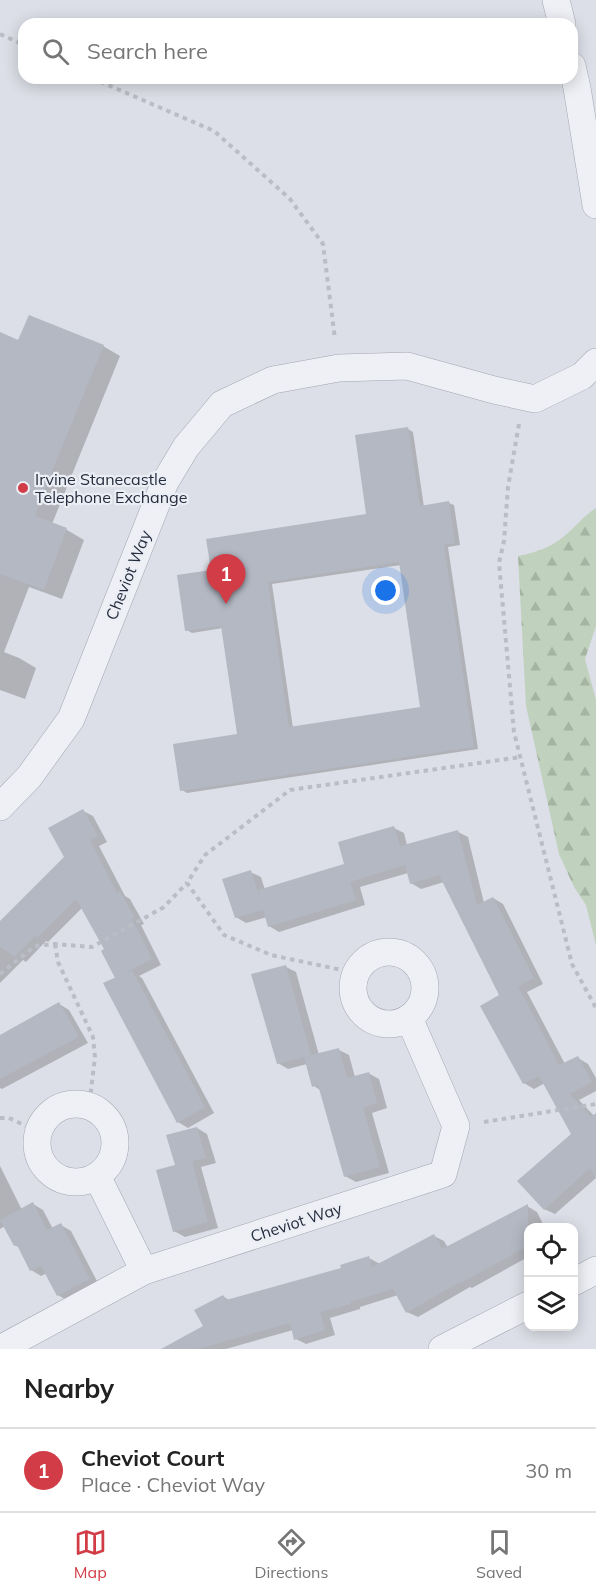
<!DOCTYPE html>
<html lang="en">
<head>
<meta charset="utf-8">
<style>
  :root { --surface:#fff; --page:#f2f2f2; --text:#222; --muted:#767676; --line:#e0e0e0; --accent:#d13c47 }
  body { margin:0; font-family:Mulish,sans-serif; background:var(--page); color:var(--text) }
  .controls { position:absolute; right:18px; bottom:18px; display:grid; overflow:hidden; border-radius:12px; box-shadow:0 3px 15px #0003 }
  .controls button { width:54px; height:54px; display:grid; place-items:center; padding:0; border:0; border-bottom:2px solid var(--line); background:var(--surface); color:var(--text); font:30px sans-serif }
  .you { position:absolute; left:386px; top:591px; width:21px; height:21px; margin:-15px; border:4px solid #fff; border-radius:50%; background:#1a73e8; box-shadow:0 0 0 9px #1a73e833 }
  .badge { display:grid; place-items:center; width:39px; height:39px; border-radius:50%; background:var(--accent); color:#fff; font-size:20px; font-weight:700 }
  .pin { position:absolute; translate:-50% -50px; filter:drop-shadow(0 2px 3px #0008) }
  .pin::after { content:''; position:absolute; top:32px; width:21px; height:18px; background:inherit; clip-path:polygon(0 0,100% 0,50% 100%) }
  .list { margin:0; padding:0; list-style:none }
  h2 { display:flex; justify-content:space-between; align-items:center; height:78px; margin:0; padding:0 24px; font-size:26px }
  h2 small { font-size:20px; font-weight:400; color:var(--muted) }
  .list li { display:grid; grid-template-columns:39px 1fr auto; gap:18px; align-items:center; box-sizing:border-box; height:84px; padding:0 24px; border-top:2px solid var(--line) }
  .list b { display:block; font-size:22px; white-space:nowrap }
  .list p { margin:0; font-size:20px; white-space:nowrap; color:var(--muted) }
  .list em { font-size:20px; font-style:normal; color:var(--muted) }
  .icon { flex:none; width:33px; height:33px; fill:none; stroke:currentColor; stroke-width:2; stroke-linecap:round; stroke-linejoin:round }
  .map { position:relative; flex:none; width:596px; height:1349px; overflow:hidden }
  .search { position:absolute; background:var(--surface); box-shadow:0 3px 15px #0003; left:18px; right:18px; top:18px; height:66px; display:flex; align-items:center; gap:15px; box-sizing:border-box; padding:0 21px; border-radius:18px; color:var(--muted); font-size:22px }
  .sheet { height:162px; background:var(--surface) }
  nav { display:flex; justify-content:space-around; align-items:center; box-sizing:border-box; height:84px; border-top:2px solid var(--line); background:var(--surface); font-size:16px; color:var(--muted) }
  nav a { display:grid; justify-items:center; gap:3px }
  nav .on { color:var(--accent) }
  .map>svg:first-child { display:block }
</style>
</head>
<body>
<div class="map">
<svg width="596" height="1349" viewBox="0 0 596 1349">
  <defs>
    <pattern id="forest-firs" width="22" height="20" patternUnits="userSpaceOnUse" patternTransform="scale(1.5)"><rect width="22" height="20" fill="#c0d1bd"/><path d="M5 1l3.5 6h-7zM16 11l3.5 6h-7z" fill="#a5b4a3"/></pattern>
  </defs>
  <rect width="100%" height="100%" fill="#dcdfe7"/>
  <!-- forest -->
  <path fill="url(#forest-firs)" d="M596,508V626L585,659L596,700V945L586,905L574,887L559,854L526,706L518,556C534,553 550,548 563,537C575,528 583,516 596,508Z"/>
  <!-- shadow -->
  <g fill="#0003" fill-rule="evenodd">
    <path d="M0,334L19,342L103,346L120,356L52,524L67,530L84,540L62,599L29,587L4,652L19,658L36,668L25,699L0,690Z"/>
    <path d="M408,429L413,432L424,507L449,503L454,505L460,545L448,547L478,749L187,793L182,790L238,736L223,628L192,633L187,630L212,572L368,516ZM401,565L422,708L293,728L272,584Z"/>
    <path d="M83,811L93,816L107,842L99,846L125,896L130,899L144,924L141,925L161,965L139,976L142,978L214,1113L188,1128L178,1122L119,978L106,950L82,908L48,942L46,941L26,962L23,960L0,983V923L65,857Z"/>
    <path d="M394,828L404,833L407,845L458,832L468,837L484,903L493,898L503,904L543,984L527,992L565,1064L578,1058L588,1064L596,1078V1091L579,1100L596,1118V1178L555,1214L544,1209L573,1134L545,1083L534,1089L524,1083L501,996L444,882L421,889L411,883L408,873L360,887L365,905L279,932L269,926L267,917L246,923L236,917L250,872L261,877L265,890L346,865Z"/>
    <path d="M286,967L296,972L319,1055L339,1050L349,1055L355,1077L368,1073L379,1079L387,1108L372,1113L389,1173L356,1182L345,1176L320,1090L314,1086L307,1064L288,1069L278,1063Z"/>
    <path d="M59,1004L69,1010L88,1043L2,1089L0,1088V1036Z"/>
    <path d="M197,1128L207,1134L216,1163L201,1167L218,1228L185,1237L174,1231L177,1166Z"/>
    <path d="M0,1166L22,1210L33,1204L43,1210L53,1229L61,1225L71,1231L99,1285L68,1301L58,1295L47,1273L41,1276L31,1270L20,1248L15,1245L5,1226L0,1229Z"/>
    <path d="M527,1206L537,1212L545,1228H528V1257L472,1288L470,1287L418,1317L407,1312L398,1295L360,1307V1309L330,1318L335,1335L306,1344L296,1339L293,1330L226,1349H164L205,1326L223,1296L230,1301L343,1269L369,1258L380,1264L434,1236L444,1241L448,1248Z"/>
  </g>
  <!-- building -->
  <g fill="#b3b8c3" fill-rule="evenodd">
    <path d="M29,315L104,345L57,459L35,516L67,528L44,590L0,574V332L18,340Z"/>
    <path d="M408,427L420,506L449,501L455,543L444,545L474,747L180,791L173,744L237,734L221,626L185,631L177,575L211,570L206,539L366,514L355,435ZM399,562L420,707L289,727L268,582Z"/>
    <path d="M83,809L98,836L90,840L117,893L120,891L135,918L132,919L152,959L115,978L101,951L104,949L76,899L37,938L35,936L15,957L0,947V921L64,857L48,828Z"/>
    <path d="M394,826L404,859L400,846L458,830L477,905L493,897L534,978L518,986L559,1065L555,1067L578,1056L592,1082L570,1094L591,1117L596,1113V1179L590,1168L544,1210L517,1181L571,1134L539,1076L523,1084L480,1006L499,995L439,875L410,884L405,865L350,882L356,900L268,927L263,910L235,918L222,879L251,870L260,900L258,890L344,864L338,842Z"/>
    <path d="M286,965L311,1055L339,1048L347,1078L369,1072L377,1103L363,1108L380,1167L344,1177L318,1085L312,1087L304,1057L310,1056L277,1064L251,974Z"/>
    <path d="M132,970L205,1107L177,1123L103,983Z"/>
    <path d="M59,1002L79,1037L0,1079V1035Z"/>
    <path d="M197,1127L206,1158L192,1161L208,1222L173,1232L156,1170L175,1165L166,1135Z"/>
    <path d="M33,1202L47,1230L61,1223L90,1279L57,1296L41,1266L30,1271L17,1245L14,1246L0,1220Z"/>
    <path d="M528,1204V1246L461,1283L460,1282L406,1313L393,1289L350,1302L351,1304L320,1312L325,1330L294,1340L290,1323L198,1349H161L203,1326L194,1310L223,1295L226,1300L341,1268L340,1265L369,1256L372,1267L434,1234L442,1249Z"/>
  </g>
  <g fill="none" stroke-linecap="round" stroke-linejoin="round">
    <defs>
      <g id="street">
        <path d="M556,0L562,24"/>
        <path d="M572,66L577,88L596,205"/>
        <path d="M0,807L29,777L71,719L165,482L186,447L222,404L273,380L339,368L407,366L494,390L535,399L582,376L596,362"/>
        <circle cx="389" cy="988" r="36"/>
        <circle cx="76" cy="1143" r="39"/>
        <path d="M97,1176L144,1271"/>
        <path d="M574,1282L596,1270"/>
        <path d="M0,1349L144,1271L443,1174L456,1126L409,1018"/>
        <path d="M442,1349L528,1305"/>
      </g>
    </defs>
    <!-- street casing -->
    <use href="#street" stroke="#a1a6b1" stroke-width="28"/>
    <!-- path -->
    <g stroke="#babdc5" stroke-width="4" stroke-dasharray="4.5 4.5" stroke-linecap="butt">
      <path d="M0,34L24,45"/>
      <path d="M92,78L214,131L290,199L323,244L335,339"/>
      <path d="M519,424L508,487L504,541L499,563L514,732L572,964L596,1008"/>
      <path d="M55,944L58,962L93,1037L95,1057L89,1107"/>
      <path d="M356,973L271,955L224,935L187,883L205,855L290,790L521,757"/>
      <path d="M0,974L35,946L55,944L92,947L164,907L187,883"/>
      <path d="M0,1118H9L39,1132"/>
      <path d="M484,1122L596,1104"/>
    </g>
    <!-- street -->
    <use href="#street" stroke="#eff0f5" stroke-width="27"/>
  </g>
  <!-- markers -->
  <circle fill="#d13c47" stroke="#ebeef4" stroke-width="2" cx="23" cy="488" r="6"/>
  <g text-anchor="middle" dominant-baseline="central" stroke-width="4.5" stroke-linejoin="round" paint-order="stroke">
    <!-- poi labels -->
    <g font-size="16" fill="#252c3d" stroke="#ebeef4" text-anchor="start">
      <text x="35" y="479">Irvine Stanecastle<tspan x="35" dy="18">Telephone Exchange</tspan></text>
    </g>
    <!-- street labels -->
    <g font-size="16" fill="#252c3d" stroke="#ebeef4">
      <text transform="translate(128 575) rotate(-68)">Cheviot Way</text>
      <text transform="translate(296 1222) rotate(-18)">Cheviot Way</text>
    </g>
  </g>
</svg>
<div class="controls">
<button><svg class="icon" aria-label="locate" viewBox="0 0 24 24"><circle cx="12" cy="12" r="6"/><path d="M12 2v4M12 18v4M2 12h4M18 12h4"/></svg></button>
<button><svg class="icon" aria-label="layers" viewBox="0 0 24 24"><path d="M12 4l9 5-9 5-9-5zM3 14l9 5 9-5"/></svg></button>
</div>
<div class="you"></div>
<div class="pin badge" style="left:226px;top:604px">1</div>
<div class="search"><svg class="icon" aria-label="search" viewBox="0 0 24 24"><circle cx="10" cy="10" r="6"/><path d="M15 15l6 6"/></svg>Search here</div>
</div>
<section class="sheet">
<h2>Nearby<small></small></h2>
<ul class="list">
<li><span class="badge">1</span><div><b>Cheviot Court</b><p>Place · Cheviot Way</p></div><em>30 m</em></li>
</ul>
</section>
<nav>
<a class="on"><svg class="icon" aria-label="map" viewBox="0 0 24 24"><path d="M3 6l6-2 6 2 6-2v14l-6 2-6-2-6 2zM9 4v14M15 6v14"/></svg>Map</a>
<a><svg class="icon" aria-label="directions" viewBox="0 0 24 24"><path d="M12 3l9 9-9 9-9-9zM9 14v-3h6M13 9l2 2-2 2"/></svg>Directions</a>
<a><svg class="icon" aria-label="saved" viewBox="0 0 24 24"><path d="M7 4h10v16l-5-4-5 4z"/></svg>Saved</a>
</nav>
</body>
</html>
